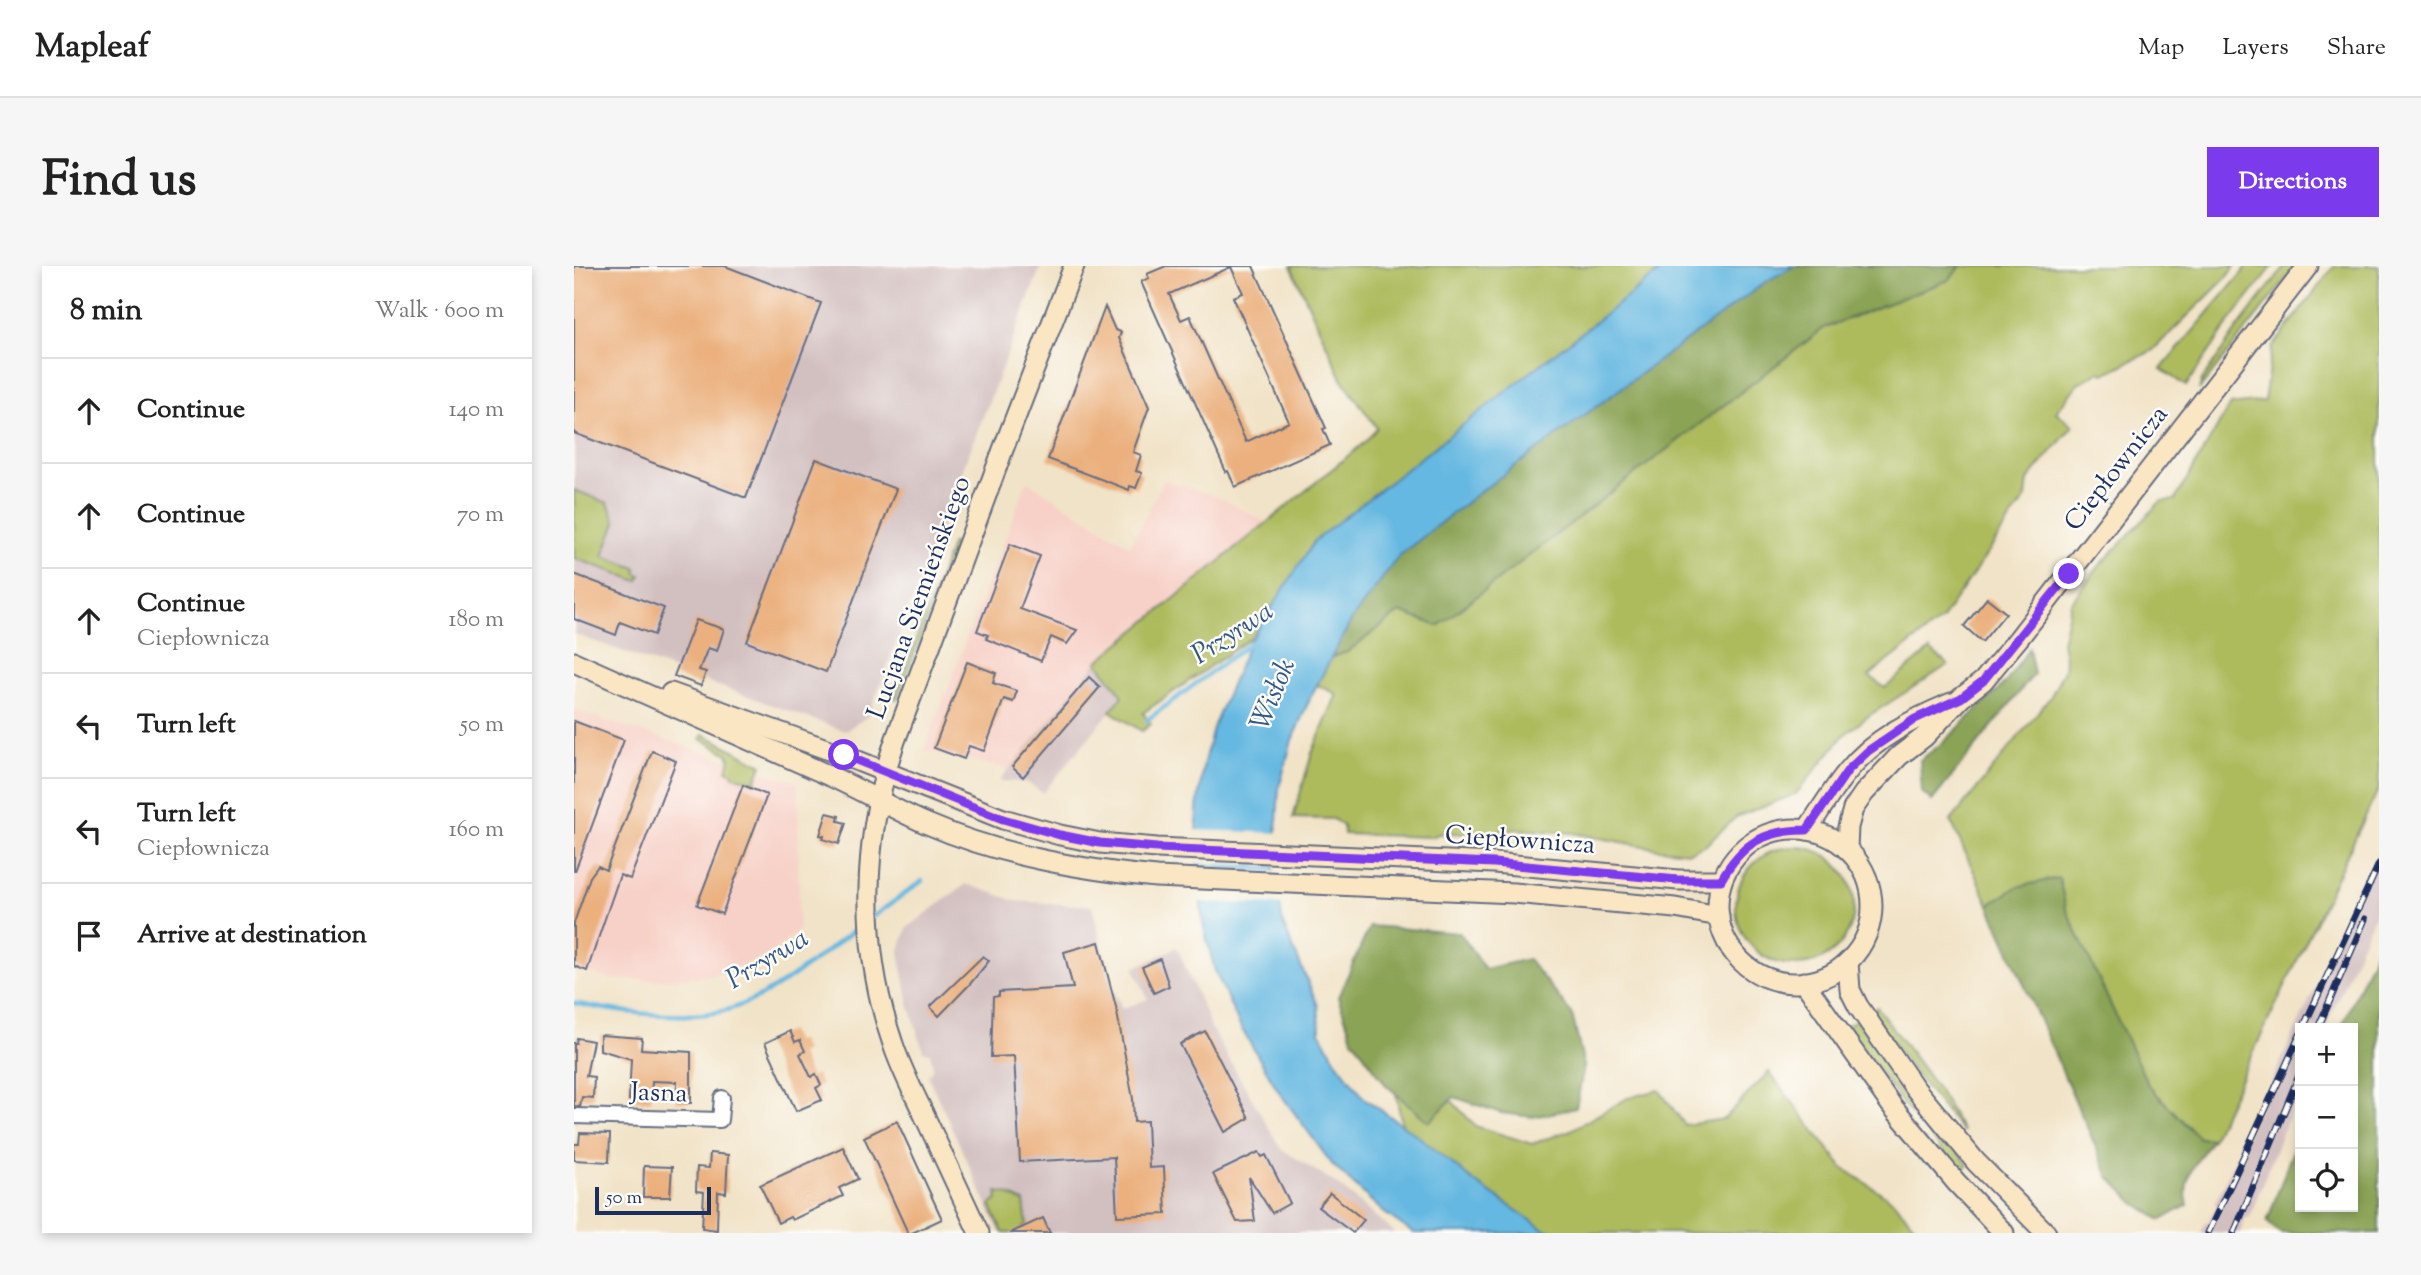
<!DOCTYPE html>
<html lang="en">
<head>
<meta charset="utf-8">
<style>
  :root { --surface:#fff; --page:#f6f6f6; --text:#222; --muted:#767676; --line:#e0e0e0; --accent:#7c3aed }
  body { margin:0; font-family:"Sorts Mill Goudy",serif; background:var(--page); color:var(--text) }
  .controls { position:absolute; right:21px; bottom:21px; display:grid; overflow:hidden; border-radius:0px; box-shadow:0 4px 10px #0003 }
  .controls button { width:63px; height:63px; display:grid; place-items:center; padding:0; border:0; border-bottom:2px solid var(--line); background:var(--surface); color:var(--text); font:35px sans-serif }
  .scale { position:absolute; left:21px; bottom:18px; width:116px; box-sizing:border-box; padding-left:7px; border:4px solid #1b2f5e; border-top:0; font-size:19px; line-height:24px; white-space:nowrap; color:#1b2f5e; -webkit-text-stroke:5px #fdfcf7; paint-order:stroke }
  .stop { position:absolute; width:21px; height:21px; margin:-16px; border:5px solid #7c3aed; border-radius:50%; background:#fff }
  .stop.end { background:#7c3aed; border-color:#fff; box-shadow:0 2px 7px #0008 }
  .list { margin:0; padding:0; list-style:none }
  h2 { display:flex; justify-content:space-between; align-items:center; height:91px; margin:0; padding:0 28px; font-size:30px }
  h2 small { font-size:23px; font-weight:400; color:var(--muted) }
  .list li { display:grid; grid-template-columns:46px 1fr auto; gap:21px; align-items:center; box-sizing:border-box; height:105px; padding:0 28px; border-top:2px solid var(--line) }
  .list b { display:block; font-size:26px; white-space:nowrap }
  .list p { margin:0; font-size:23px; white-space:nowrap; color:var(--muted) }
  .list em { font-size:23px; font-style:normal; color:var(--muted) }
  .icon { flex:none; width:38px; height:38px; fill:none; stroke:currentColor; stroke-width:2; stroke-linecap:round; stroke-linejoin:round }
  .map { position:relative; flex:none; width:1805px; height:967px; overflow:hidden; border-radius:0px }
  header { display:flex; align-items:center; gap:42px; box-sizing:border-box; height:98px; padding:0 35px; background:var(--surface); border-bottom:2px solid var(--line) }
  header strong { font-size:33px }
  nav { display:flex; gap:38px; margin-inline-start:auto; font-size:24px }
  .intro { display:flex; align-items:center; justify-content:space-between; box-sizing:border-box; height:168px; padding:0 42px }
  h1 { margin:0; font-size:49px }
  .button { padding:18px 32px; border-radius:0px; background:var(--accent); color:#fff; font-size:24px; font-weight:700 }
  main { display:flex; gap:42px; padding:0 42px }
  aside { flex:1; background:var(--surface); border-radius:0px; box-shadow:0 4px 10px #0003 }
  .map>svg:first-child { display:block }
</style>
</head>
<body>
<header>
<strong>Mapleaf</strong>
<nav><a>Map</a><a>Layers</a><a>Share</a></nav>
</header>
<div class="intro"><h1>Find us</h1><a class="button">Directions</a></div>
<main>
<aside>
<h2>8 min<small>Walk · 600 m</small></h2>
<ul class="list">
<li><svg class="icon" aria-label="ahead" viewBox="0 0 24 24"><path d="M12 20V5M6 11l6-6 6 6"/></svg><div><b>Continue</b></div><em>140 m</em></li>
<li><svg class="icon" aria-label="ahead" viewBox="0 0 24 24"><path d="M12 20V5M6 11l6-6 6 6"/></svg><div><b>Continue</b></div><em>70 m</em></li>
<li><svg class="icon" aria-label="ahead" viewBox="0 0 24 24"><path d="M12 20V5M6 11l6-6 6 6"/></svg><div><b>Continue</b><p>Ciepłownicza</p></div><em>180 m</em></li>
<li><svg class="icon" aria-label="left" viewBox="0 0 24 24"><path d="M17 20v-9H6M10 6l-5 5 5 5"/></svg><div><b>Turn left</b></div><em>50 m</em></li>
<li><svg class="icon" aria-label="left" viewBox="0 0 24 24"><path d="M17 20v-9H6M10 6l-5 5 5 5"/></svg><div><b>Turn left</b><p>Ciepłownicza</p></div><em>160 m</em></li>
<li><svg class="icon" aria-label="arrive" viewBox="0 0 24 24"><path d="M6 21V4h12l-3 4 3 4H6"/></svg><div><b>Arrive at destination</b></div></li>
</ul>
</aside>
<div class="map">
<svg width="1805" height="967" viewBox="0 0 1805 967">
  <rect width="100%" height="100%" fill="#fdfcf7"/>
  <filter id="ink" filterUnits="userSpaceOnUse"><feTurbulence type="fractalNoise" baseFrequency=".0143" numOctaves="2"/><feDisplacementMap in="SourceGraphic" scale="14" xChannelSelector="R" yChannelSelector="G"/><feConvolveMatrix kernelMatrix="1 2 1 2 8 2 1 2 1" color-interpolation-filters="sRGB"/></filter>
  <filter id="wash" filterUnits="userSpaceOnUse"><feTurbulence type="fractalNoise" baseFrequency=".00686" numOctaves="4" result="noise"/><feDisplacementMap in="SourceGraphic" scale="28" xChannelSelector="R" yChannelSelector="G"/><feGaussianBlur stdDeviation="1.57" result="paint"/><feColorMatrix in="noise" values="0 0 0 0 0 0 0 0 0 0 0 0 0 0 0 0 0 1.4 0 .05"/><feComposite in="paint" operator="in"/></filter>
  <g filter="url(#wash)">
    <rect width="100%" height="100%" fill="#f1e3c7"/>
    <!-- built -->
    <g fill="#f7d1c8">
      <path d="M590,214L644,231L694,257L527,392L434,503L391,493L389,495L350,484L453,215L556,280Z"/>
      <path d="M0,444L224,517L225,664L194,690L141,709L88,714L37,713L0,701Z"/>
    </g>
    <!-- industrial -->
    <g fill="#d2bfc0">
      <path d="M0,0H467L294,450L271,465L0,368Z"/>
      <path d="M523,396L549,430L469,527L452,516L425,515Z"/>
      <path d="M1805,585V639L1751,762H1726V822L1675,952L1672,951L1666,967H1627L1631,957H1634L1643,939L1641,937Z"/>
      <path d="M392,618L442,635L518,640L535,709L548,743L574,733L560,702L603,681L639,766L707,883L763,918L821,967H426L354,810L359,801L356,787L349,785L346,774L335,738L325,687L333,662Z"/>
    </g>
    <!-- green -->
    <g fill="#adbb5d" stroke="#64755e" stroke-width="2">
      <path d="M717,0H1093L1070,17L694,344L678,371L569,447L577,458L568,465L536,445L549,430L523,396L791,176L803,162L769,115Z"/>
      <path d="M1387,0H1661L1650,14L1578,85L1530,108L1526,105L1504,118L1482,146L1499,160L1454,214L1452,231L1368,353L1295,410L1311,422L1356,384L1374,399L1296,449L1270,469L1222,528L1162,551L1131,580L1115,586L1085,583L999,567L943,563L910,568L869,567L856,571L770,568L769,560L759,553L719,552L738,487L763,428L743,419L758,391L773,386L826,346L864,359L1250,62L1375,14Z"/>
      <path d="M1674,0H1699L1659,51L1612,120L1587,103Z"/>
      <path d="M1711,0H1722L1625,124L1628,114L1663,63Z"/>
      <path d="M1760,0H1805V522L1638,873L1625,872L1574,819L1492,643L1485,612L1443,621L1415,639L1377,555L1477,430L1490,404L1491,393L1488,376L1497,337L1526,299L1587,235L1601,234L1656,139L1690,135L1698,82Z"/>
      <path d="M0,224L34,237L42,256L29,290L62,302L63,308L67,309L64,315L0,292Z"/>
      <path d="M378,277L382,279L323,433L320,432Z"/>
      <path d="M129,468L188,499L181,516L159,510V507L153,504L156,493L154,488L127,473Z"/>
      <circle cx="1221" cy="640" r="59"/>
      <path d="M1303,741L1365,825L1389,866L1343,810L1296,745Z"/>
      <path d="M1282,754L1394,899L1386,906L1329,838L1273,760Z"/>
      <path d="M1195,806L1269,902L1319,935L1347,967H982L970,963L903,918L828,859L822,828L855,856L877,834L901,860L958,878L997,864L1054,832L1085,824L1111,859L1150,853Z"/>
      <path d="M423,926L433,928L450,936L453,959L439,967H429L416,939L424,933Z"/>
    </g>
    <!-- forest -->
    <g fill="#8aa354" stroke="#526959" stroke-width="2">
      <path d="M1220,0H1387L1375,14L1250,62L864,360L826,346L773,386L758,391L778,353L825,290L899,231L1193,15Z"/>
      <path d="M1455,382L1460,408L1358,535L1348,526L1346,494L1369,477L1432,416Z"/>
      <path d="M1485,612L1492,643L1574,819L1625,872L1638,873C1624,894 1606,913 1614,939L1587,954L1561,937L1535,911L1415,639L1443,621Z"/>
      <path d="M796,660L886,667L911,703L954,693L998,748L1010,800L1002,842L959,851L927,847L880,831L855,856L812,819L778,772L764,731Z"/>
      <path d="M1805,677V967H1706L1693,956L1726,865V941H1779V762H1767Z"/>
    </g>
    <!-- water -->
    <path fill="#65b8e1" stroke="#4074a0" stroke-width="2" d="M1093,0H1220L1193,15L899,231L825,290L778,353L736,432L718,474L705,522L700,603L709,658L744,740L746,766L763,796L790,832L844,870L903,918L970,963L982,967H839L808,945L758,898L705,826L666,760L641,705L629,658L623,604V542L630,496L640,459L675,377L741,274Z"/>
    <!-- pier -->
    <g fill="#f1e3c7">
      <path d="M619,564L706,567L704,600L619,597Z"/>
      <path d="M619,602L704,606L709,639L623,636Z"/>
    </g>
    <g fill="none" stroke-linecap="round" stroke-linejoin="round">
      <!-- stream -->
      <g stroke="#65b8e1" stroke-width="4.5">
        <path d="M573,454L679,375"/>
        <path d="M300,650L348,615"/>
        <path d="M0,737C41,746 98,753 139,747C192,739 248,687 290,657"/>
      </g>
    </g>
    <g id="blocks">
      <!-- building -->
      <g fill="#ebb07e" fill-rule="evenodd">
        <path d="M0,0H151L247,37L172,232L0,167Z"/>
        <path d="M592,0H679L752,162L749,163L756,179L661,221L654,205L652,206L567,16L575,12L573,8ZM657,1L669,27L659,31L715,156L672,176L616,50L607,54L595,28Z"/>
        <path d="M531,41L541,64L547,66L545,72L575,141L559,186L567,189L562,205L568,207L562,222L556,220L555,224L474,193Z"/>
        <path d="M242,193L322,223L252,406L173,376Z"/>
        <path d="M436,278L466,290L446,343L503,364L493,378L477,371L467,395L412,373L414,369L403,365Z"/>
        <path d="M0,308L90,342L80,369L46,356L42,369L0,353Z"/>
        <path d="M1413,332L1432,347L1408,376L1390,360Z"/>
        <path d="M122,354L150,363L143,385L134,382L125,404L132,406L127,420L100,410Z"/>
        <path d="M393,396L422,407L419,417L443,425L439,436L430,433L410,485L395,480L390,493L360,482Z"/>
        <path d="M515,411L526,421L449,511L438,501Z"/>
        <path d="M0,455L50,474L1,605H0Z"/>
        <path d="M78,485L102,495L56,613L46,609L13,705L0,700V657L16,611L24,600L32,604Z"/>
        <path d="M169,519L193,529L148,648L123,639Z"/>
        <path d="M253,547L265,550L264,555L272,557L265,578L249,573L250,570L246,569Z"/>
        <path d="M525,676L542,741L559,833L560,856L573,855L575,902L590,901L592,948L543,950L540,891L446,896L440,790L417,791L419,731L425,730V726L499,722L490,686Z"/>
        <path d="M409,690L415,695L396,718L365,750L356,741Z"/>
        <path d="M586,693L595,720L580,727L568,701Z"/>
        <path d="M216,765L221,776L226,774L231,785L226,788L237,811L242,808L247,819L242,822L248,834L222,845L191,777Z"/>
        <path d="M631,765L675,852L651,866L606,778Z"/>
        <path d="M26,769L68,772L67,783L117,786V837L102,836L103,816L78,815L77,835L55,834L57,793L26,784Z"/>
        <path d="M3,772L19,775L12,810L20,811L19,832L8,831L6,841L0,840V777H2Z"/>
        <path d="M323,855L368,953L338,967H334L290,871Z"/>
        <path d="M6,867L36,868L35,896L0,894V878H5Z"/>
        <path d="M269,881L284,913L265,922L269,930L218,954L216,951L204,957L186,919Z"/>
        <path d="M685,886L688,891L692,889L716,937L698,947L675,911L681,955L663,956L639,908Z"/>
        <path d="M136,887L154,889L152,927L144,926L143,964L128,962L130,926L122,925L123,901L135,902Z"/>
        <path d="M70,900L98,901L96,931H69Z"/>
        <path d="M756,927L790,954L779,967L744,941Z"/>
        <path d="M469,952L476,967H436Z"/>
      </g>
    </g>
  </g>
  <g filter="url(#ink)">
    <use href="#blocks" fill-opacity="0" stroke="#666e83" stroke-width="2"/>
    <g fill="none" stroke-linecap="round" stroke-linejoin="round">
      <defs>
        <path id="street" d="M0,850L146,854L148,832"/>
        <g id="secondary">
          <path d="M0,396C85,434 171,472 256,510C289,525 319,543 351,557C425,589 503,603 582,611L940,627L1101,642L1145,650"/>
          <path d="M97,427L269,489L429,553L486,569L526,577L583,582L920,597L1104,614H1147"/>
          <circle cx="1221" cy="640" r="77"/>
          <path d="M1233,564C1246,545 1258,524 1273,506C1299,473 1339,453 1377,437"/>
          <path d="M1273,583L1274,561L1279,543L1290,527L1325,490L1350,471L1387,432L1409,415L1444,373L1734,0"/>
          <path d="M1274,696L1276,724L1284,740L1340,821L1402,896L1472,967"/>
          <path d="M1230,716L1318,840L1382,916L1430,967"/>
          <path d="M405,967C387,928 369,890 351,851C340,827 327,803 319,778C285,680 288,573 321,475L430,181L500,0"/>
        </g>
      </defs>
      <!-- street casing -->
      <use href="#street" stroke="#666e83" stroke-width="18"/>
      <!-- secondary casing -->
      <use href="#secondary" stroke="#666e83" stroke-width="23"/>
      <!-- street -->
      <use href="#street" stroke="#fff" stroke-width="14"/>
      <!-- secondary -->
      <use href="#secondary" stroke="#fbe6c4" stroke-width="19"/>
      <defs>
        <g id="rail">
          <path d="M1729,762L1805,598"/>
          <path d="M1744,762L1791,653"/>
          <path d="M1634,967L1726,769"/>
          <path d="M1660,967L1726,807"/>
        </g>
      </defs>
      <!-- rail casing -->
      <use href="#rail" stroke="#1b2f5e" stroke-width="7"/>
      <!-- rail -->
      <use href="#rail" stroke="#fdfcf7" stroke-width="4.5" stroke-dasharray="13" stroke-linecap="butt"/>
    </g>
  </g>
  <g fill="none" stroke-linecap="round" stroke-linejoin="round" filter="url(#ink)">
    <!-- route -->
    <path stroke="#7c3aed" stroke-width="9" d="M270,489L429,553L486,569L526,577L583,582L920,597L1104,614H1147C1168,577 1190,564 1233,564L1274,504L1294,485L1341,453L1387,432L1409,415L1495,308"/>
  </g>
  <g text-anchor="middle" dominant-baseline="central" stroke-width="5" stroke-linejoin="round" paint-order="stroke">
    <!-- street labels -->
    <g font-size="26" fill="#1b2f5e" stroke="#fdfcf7">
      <text transform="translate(1543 203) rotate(-52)">Ciepłownicza</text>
      <text transform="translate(346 332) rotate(-70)">Lucjana Siemieńskiego</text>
      <text transform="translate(946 575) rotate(4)">Ciepłownicza</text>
      <text transform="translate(85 828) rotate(2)">Jasna</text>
    </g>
    <!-- water labels -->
    <g font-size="28" font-style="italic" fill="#315885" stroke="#fdfcf7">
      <text transform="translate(659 368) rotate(-33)">Przyrwa</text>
      <text transform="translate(700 429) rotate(-67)">Wisłok</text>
      <text transform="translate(194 694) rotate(-31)">Przyrwa</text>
    </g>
  </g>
</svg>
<div class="controls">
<button>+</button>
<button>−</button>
<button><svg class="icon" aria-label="locate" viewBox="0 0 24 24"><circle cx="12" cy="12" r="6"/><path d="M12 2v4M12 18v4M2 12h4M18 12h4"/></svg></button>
</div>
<div class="scale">50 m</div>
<div class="stop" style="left:270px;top:489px"></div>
<div class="stop end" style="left:1495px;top:308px"></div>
</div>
</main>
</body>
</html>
